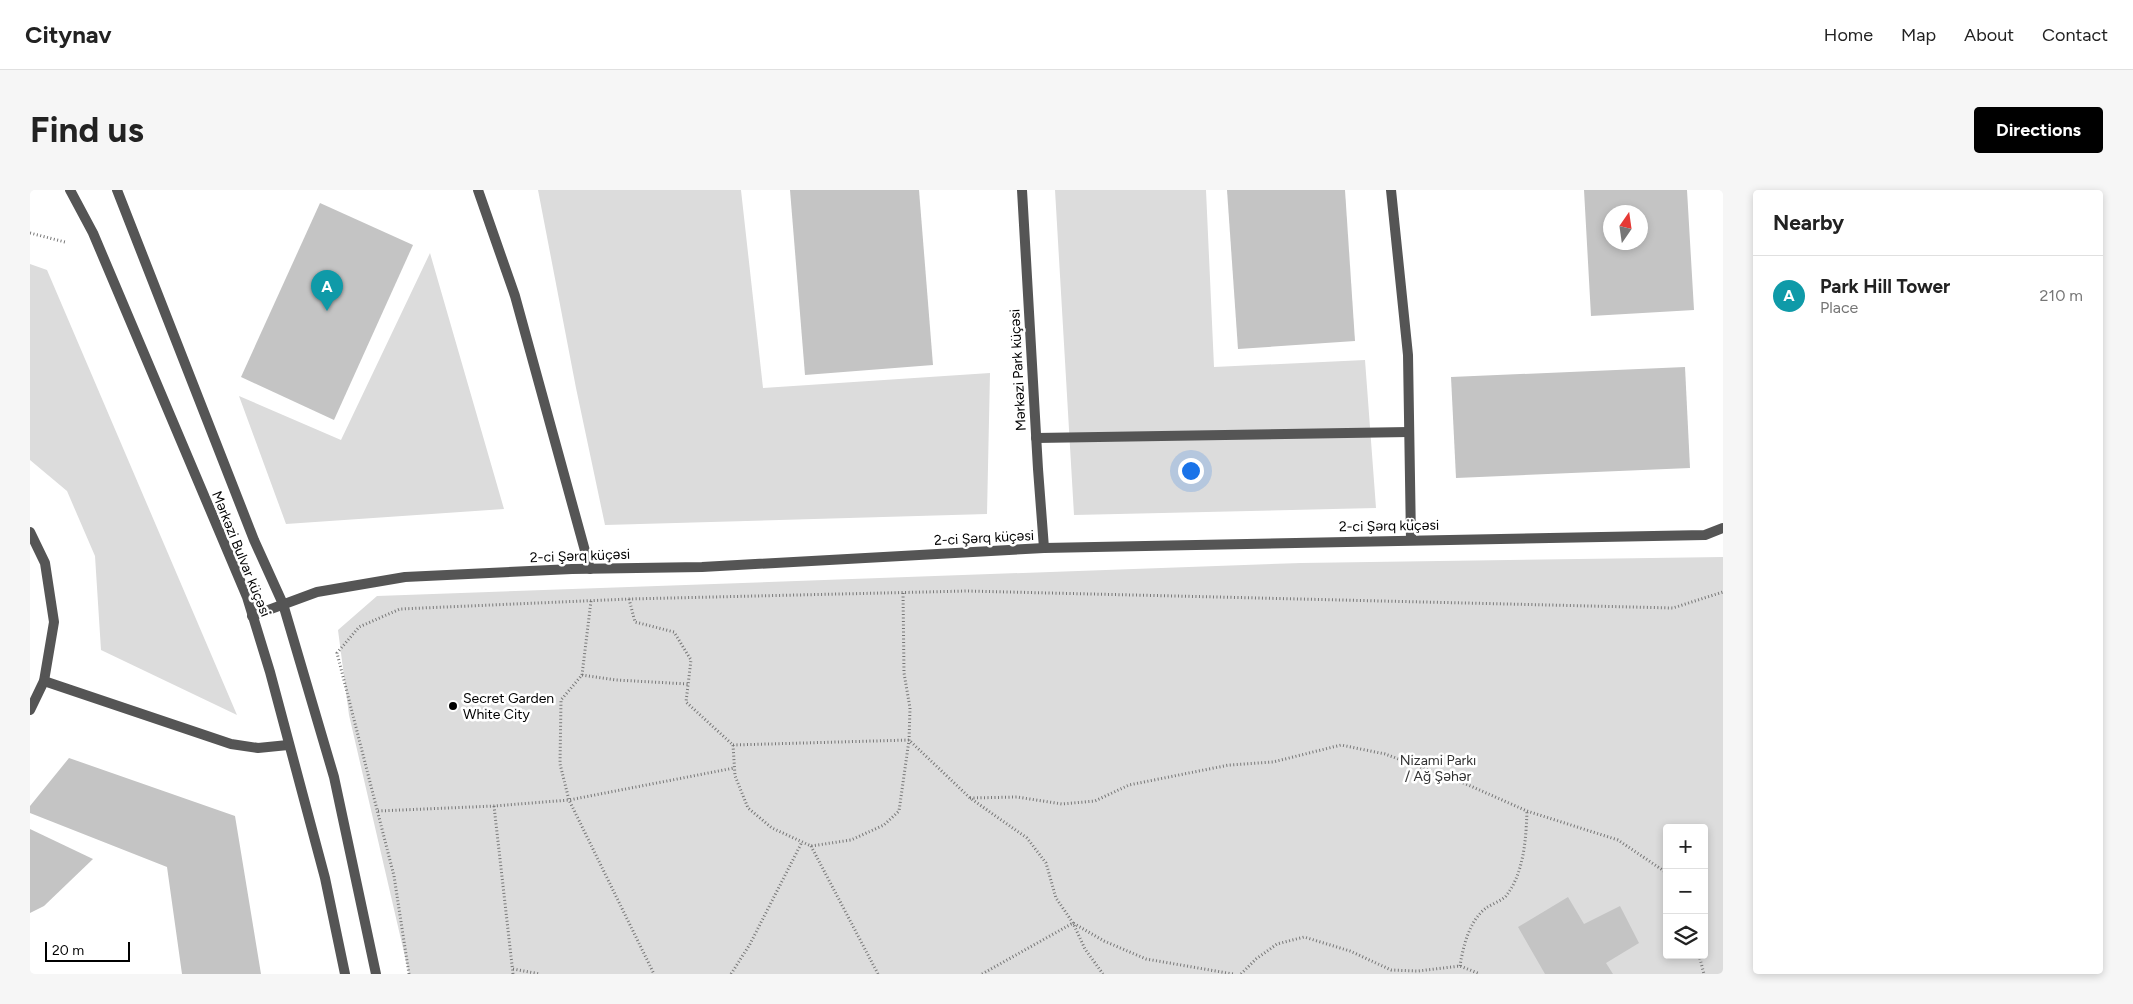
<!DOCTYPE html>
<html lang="en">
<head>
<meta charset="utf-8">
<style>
  :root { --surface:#fff; --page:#f6f6f6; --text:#222; --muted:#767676; --line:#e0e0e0; --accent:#000 }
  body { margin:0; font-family:Figtree,sans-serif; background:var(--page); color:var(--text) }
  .controls { position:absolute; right:15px; bottom:15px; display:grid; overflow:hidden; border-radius:5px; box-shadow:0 2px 8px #0003 }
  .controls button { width:45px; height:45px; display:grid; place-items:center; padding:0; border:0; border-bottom:1px solid var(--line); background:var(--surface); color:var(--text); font:25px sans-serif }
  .compass { position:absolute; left:1573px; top:15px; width:45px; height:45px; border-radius:50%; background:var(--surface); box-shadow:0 2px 8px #0003; rotate:13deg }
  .scale { position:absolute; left:15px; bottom:12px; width:85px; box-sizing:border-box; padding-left:5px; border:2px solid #000; border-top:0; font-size:14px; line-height:18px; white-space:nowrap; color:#000; -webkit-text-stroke:4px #fff; paint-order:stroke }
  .you { position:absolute; left:1160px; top:280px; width:18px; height:18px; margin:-12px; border:4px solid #fff; border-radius:50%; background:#1a73e8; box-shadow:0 0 0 8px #1a73e833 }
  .badge { display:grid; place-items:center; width:32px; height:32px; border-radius:50%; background:var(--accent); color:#fff; font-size:16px; font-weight:700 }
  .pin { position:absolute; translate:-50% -41px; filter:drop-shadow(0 1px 2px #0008) }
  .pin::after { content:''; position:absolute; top:26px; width:18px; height:15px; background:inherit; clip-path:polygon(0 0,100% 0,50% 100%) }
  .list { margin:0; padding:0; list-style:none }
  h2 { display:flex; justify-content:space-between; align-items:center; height:65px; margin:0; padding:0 20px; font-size:21px }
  h2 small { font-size:16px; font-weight:400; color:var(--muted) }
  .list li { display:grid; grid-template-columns:32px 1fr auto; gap:15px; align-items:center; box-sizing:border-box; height:80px; padding:0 20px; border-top:1px solid var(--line) }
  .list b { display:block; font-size:19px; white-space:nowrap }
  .list p { margin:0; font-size:16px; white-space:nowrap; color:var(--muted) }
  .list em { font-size:16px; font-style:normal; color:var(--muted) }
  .icon { flex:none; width:28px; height:28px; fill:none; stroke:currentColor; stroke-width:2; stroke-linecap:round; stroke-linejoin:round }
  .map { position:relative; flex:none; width:1693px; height:784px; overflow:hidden; border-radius:5px }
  header { display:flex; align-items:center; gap:30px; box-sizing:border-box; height:70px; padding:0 25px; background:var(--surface); border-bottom:1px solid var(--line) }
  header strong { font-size:24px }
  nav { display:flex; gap:28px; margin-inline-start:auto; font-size:18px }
  .intro { display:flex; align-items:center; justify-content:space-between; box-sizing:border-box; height:120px; padding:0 30px }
  h1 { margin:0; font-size:35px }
  .button { padding:12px 22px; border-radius:5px; background:var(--accent); color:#fff; font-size:18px; font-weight:700 }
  main { display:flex; gap:30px; padding:0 30px }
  aside { flex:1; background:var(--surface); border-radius:5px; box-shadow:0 2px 8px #0003 }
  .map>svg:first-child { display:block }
</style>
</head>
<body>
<header>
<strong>Citynav</strong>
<nav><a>Home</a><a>Map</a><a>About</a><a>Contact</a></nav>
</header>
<div class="intro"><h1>Find us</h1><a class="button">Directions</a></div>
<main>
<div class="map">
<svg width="1693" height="784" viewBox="0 0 1693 784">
  <rect width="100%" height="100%" fill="#fff"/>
  <!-- green -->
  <g fill="#dcdcdc" fill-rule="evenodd">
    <path d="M508,0H711L733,198L960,183L957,324L575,335L546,198Z"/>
    <path d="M1025,0H1176L1184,177L1335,170L1346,318L1044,325Z"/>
    <path d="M400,63L474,319L256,334L209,206L311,250Z"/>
    <path d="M0,74L17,80L207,525L71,460L65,366L37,301L0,270Z"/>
    <path d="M1693,367V784H379L319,525L308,440L347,406L1271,373ZM1637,638H1674V765H1637Z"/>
  </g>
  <!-- building -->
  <g fill="#c4c4c4" fill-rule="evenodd">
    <path d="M760,0H889L903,175L775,185Z"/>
    <path d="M1197,0H1315L1325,151L1208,159Z"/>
    <path d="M1554,0H1657L1664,120L1561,126ZM1580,22H1610V52H1580Z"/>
    <path d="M290,13L383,55L304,230L211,187Z"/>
    <path d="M1655,177L1660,278L1426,288L1421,187Z"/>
    <path d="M39,568L205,626L231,784H152L137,677L0,623V616Z"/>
    <path d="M0,639L63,669L14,716L0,723Z"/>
    <path d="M1538,707L1554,734L1590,716L1609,753L1576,773L1583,784H1515L1488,737Z"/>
  </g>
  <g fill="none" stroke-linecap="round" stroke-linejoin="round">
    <!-- path -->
    <g stroke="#777" stroke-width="3" stroke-dasharray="1 2.5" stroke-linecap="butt">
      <path d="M0,43L35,52"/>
      <path d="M599,409L605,432L644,442L661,470L656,512L703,555L705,586L718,618L742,638L781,656L821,650L854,635L869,621L879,550L880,518L874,483L873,401"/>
      <path d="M561,411L552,485L531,510L530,574L539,610L624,784"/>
      <path d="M552,485L586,490L658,494"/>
      <path d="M703,555L879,550L940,608L997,648L1016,673L1026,708L1043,733L1055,759L1073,784"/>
      <path d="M940,608L987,607L1032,614L1065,611L1099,595L1199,575L1243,572L1311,555L1355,564L1436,594L1497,621L1588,650L1634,681L1637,688"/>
      <path d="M464,616L483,784"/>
      <path d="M348,621L464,616L539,610L704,578"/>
      <path d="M781,656L848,784"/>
      <path d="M1669,765L1674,784"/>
      <path d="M1430,776C1433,757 1439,731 1456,718C1462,714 1471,711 1476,706C1494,683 1496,649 1497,621"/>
      <path d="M483,779L510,784"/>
      <path d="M379,784L364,686L307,463L329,437L370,419L599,409L937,401L1643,418L1693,402"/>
      <path d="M701,784L720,754L772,652"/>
      <path d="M952,784L1043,733L1074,751L1116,769L1203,784"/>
      <path d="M1211,784L1226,769L1247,754L1274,747L1320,761L1361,780L1388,781L1430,776L1450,784"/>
    </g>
    <!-- service -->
    <path stroke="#555" stroke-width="10" d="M1006,248L1379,242"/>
    <!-- minor -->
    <g stroke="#555" stroke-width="10">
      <path d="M448,0L485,106L560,379"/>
      <path d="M992,0L1008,279L1014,358"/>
      <path d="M1361,0L1378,165L1381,350"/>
      <path d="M0,342L15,373L24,432L14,491L0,520"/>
      <path d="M222,426L287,402L375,387L542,379L672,377L1014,358L1675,345L1693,338"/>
      <path d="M14,491L201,554L228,558L258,555"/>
    </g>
    <!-- tertiary -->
    <g stroke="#555" stroke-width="10">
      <path d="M40,0L63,43L217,407L240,482L295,688L315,784"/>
      <path d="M87,0L224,350L253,414L304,587L346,784"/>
    </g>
  </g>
  <!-- markers -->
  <circle fill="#000" stroke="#fff" stroke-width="2" cx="423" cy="516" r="5"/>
  <g text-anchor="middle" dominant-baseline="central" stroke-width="5" stroke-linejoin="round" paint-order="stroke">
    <!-- street labels -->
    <g font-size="14" fill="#000" stroke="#fff">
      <text transform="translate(988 180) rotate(-93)">Mərkəzi Park küçəsi</text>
      <text transform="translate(1359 336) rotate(-1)">2-ci Şərq küçəsi</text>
      <text transform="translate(954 348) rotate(-3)">2-ci Şərq küçəsi</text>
      <text transform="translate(211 364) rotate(68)">Mərkəzi Bulvar küçəsi</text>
      <text transform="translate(550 366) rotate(-2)">2-ci Şərq küçəsi</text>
    </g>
    <!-- poi labels -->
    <g font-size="14" fill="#000" stroke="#fff" text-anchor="start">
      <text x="433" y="508">Secret Garden<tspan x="433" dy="16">White City</tspan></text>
    </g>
    <!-- park labels -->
    <g font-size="14" fill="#333" stroke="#fff">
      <text x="1408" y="570">Nizami Parkı<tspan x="1408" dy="16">/ Ağ Şəhər</tspan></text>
    </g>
  </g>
</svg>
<div class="controls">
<button>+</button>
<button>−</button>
<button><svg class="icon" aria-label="layers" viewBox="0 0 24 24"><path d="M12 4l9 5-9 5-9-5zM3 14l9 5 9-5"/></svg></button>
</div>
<svg class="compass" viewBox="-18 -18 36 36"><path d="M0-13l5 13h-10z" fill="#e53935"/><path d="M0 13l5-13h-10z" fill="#767676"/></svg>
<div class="scale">20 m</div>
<div class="you"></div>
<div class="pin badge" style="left:297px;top:121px;background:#0f9aa8">A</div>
</div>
<aside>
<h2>Nearby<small></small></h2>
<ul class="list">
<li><span class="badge" style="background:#0f9aa8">A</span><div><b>Park Hill Tower</b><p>Place</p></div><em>210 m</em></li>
</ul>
</aside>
</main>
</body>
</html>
